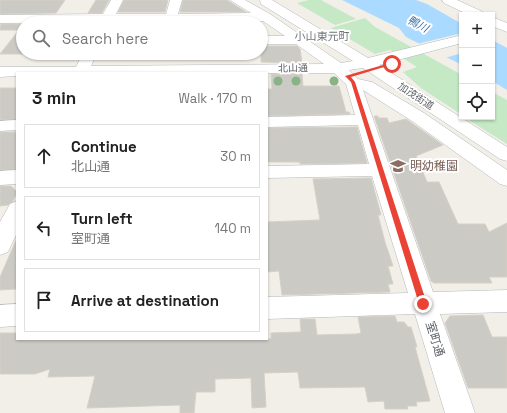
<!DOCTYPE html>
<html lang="en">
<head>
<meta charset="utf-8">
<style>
  :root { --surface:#fff; --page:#f2f2f2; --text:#222; --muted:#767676; --line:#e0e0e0 }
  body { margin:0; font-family:"Space Grotesk","Noto Sans JP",sans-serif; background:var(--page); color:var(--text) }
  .controls { position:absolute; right:12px; top:12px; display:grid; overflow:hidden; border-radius:0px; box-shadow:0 1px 3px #0004 }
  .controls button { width:36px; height:36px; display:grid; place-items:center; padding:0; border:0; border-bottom:1px solid var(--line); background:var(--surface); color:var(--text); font:20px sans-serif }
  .stop { position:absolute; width:12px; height:12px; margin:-9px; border:3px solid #ea4335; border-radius:50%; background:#fff }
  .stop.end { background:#ea4335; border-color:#fff; box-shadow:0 1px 4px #0008 }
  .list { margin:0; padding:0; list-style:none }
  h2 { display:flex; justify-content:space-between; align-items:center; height:52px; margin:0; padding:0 16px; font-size:17px }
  h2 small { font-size:13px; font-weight:400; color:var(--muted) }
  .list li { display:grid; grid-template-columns:26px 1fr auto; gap:12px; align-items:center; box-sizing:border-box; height:64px; margin:0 8px 8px; padding:0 8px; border:1px solid var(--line); border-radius:0px }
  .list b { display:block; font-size:15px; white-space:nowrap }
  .list p { margin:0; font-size:13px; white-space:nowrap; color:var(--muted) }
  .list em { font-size:13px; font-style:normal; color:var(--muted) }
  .icon { flex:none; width:22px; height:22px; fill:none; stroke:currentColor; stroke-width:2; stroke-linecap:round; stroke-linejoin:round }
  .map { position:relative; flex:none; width:507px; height:413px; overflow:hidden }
  .search { position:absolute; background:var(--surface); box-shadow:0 1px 3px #0004; left:16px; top:16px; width:252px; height:44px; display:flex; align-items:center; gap:10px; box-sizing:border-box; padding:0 14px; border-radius:22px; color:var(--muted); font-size:15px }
  .panel { position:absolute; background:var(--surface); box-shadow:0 1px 3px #0004; left:16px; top:72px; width:252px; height:268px; border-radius:0px }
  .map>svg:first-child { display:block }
</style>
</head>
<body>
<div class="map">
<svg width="507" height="413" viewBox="0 0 507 413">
  <rect width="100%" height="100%" fill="#f1efe8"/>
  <!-- green -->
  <g fill="#c5e8c5">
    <path d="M309,0H321L356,19L335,25L297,3Z"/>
    <path d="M365,18L375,27L462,75V115L421,88L403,72L417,67L390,50L375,54L331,28Z"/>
    <path d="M492,92L507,100V144L464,117H492Z"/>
  </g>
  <!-- water -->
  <g fill="#aadaff">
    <path d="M342,0H416L427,4L462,24V65L406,37L399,28Z"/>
    <path d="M492,40L507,48V90L492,81Z"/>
  </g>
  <!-- pier -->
  <path fill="#f1efe8" d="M462,33V53L445,58L417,44Z"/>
  <!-- building -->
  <g fill="#cccac5" stroke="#d6d1c6">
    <path d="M0,0H65L56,13L0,14Z"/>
    <path d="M96,0H109L102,13H88Z"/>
    <path d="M124,0H168L165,12H118Z"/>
    <path d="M183,0H227L246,12H180Z"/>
    <path d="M1,24H23V54H0L19,30H0Z"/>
    <path d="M261,46H297L300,49L302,63L261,62Z"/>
    <path d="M271,74H302L303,86H339L346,112H349L350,114L267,116V89H272Z"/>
    <path d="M0,88H17V119L0,120Z"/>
    <path d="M374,116H378V118H387L389,123L406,119L443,145L416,156L427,182H439L458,224H485L489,232L507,223V277H489L492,283H434L431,281Z"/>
    <path d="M357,127L367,163L300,164V162H267V128Z"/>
    <path d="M0,132H17V169L0,170Z"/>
    <path d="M371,178L381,215H378L385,242L393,266H388L393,284H388L390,292L282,295L279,271L267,272V222L320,220L313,179Z"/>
    <path d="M0,186H11L17,192L13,201L8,205L0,206Z"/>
    <path d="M17,238V289L0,290V277Z"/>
    <path d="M483,315L492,337H507V388H468L445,323L450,316Z"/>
    <path d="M395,316L397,322H404L408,327H411L417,347H415L430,401L416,402L417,406H407L408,409H385L384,401L368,402L365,387L300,388L298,372L264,373L266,407L252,408L251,378L215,379V392H196L194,413H180V405L87,408L95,376L48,377L50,369L35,374H0V333H17V339H271V333L301,332L300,319H315L317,335L356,334L361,333L358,317Z"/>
  </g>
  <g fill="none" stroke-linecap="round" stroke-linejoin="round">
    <defs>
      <g id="minor">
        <path d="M111,0H123L116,14H166L170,0H182L178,14L251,13L230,0H245L270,14L341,63L353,61L261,4L260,0H272L368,58L462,35V43L379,65L507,147V161L500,159L363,68L349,70L358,79L372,82L424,113L507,170V186L500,184L412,121L363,90L433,292L507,290V312L440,314L475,413H445L415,314L267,319V297L408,293L372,176L267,178V166L369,164L358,125L267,127V117L355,115L346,84L334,73H17V76L0,77V67H76L83,53H97L91,66L324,64L296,44H261V36H285L263,21L0,23V15L103,14Z"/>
        <path d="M442,0H457L483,12L485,15H469L444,3Z"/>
        <path d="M492,17L507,23V32L492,26Z"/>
        <path d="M17,120V130L0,131V121Z"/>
        <path d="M17,170V184L0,185V171Z"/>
        <path d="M17,201V233L8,252L0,255V222L10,204Z"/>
        <path d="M17,304V326L0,327V305Z"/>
      </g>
    </defs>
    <!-- minor casing -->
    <use href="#minor" stroke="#b5b8bc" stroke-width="1"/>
    <!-- minor -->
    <use href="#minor" fill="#fff" fill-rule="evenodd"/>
  </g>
  <!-- trees -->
  <g fill="#89b387">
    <circle cx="278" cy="81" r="4.5"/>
    <circle cx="296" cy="81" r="4.5"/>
    <circle cx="334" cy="81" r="4.5"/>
  </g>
  <!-- route -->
  <path fill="#ea4335" d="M390,63L394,64L351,77L355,82L427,304L423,307L419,304L351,82L345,76Z"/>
  <!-- icons -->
  <defs>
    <symbol id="school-bare" viewBox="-9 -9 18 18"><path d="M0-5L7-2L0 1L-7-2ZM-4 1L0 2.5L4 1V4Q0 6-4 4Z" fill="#8d6e63" stroke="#fff" stroke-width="2.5" paint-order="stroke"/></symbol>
  </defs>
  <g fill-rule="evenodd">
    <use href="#school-bare" x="387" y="155" width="22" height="22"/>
  </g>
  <g text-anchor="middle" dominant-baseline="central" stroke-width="4" stroke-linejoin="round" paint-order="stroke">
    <!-- far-street labels -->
    <g font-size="10" fill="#5f6368" stroke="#fff">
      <text transform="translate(293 68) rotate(-1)">北山通</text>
      <text transform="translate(416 96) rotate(33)">加茂街道</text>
    </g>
    <!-- far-water labels -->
    <g font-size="11" font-style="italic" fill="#4174aa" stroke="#fff">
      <text transform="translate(418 24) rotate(28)">鴨川</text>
    </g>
    <!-- far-neighbourhood labels -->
    <g font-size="11" fill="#70757a" stroke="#fff">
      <text x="322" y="36">小山東元町</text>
    </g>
    <!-- education labels -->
    <g font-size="12" fill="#785e54" stroke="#fff" text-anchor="start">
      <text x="410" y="166">明幼稚園</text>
    </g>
    <!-- street labels -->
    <g font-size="12" fill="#5f6368" stroke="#fff">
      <text transform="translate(435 339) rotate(72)">室町通</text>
    </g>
  </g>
</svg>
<div class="controls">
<button>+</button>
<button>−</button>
<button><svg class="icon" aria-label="locate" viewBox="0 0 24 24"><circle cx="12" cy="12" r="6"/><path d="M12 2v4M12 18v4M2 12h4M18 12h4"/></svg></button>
</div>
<div class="stop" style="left:392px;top:64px"></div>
<div class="stop end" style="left:423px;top:304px"></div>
<div class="search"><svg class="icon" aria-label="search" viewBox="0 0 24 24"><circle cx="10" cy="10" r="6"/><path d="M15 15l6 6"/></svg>Search here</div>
<section class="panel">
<h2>3 min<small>Walk · 170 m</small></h2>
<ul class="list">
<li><svg class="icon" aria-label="ahead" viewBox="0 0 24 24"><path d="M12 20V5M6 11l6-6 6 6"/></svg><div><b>Continue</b><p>北山通</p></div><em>30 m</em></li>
<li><svg class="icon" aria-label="left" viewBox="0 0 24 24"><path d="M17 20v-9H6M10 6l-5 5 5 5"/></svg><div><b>Turn left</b><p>室町通</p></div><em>140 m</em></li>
<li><svg class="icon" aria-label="arrive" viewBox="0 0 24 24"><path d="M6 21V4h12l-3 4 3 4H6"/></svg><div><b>Arrive at destination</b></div></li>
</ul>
</section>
</div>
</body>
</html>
